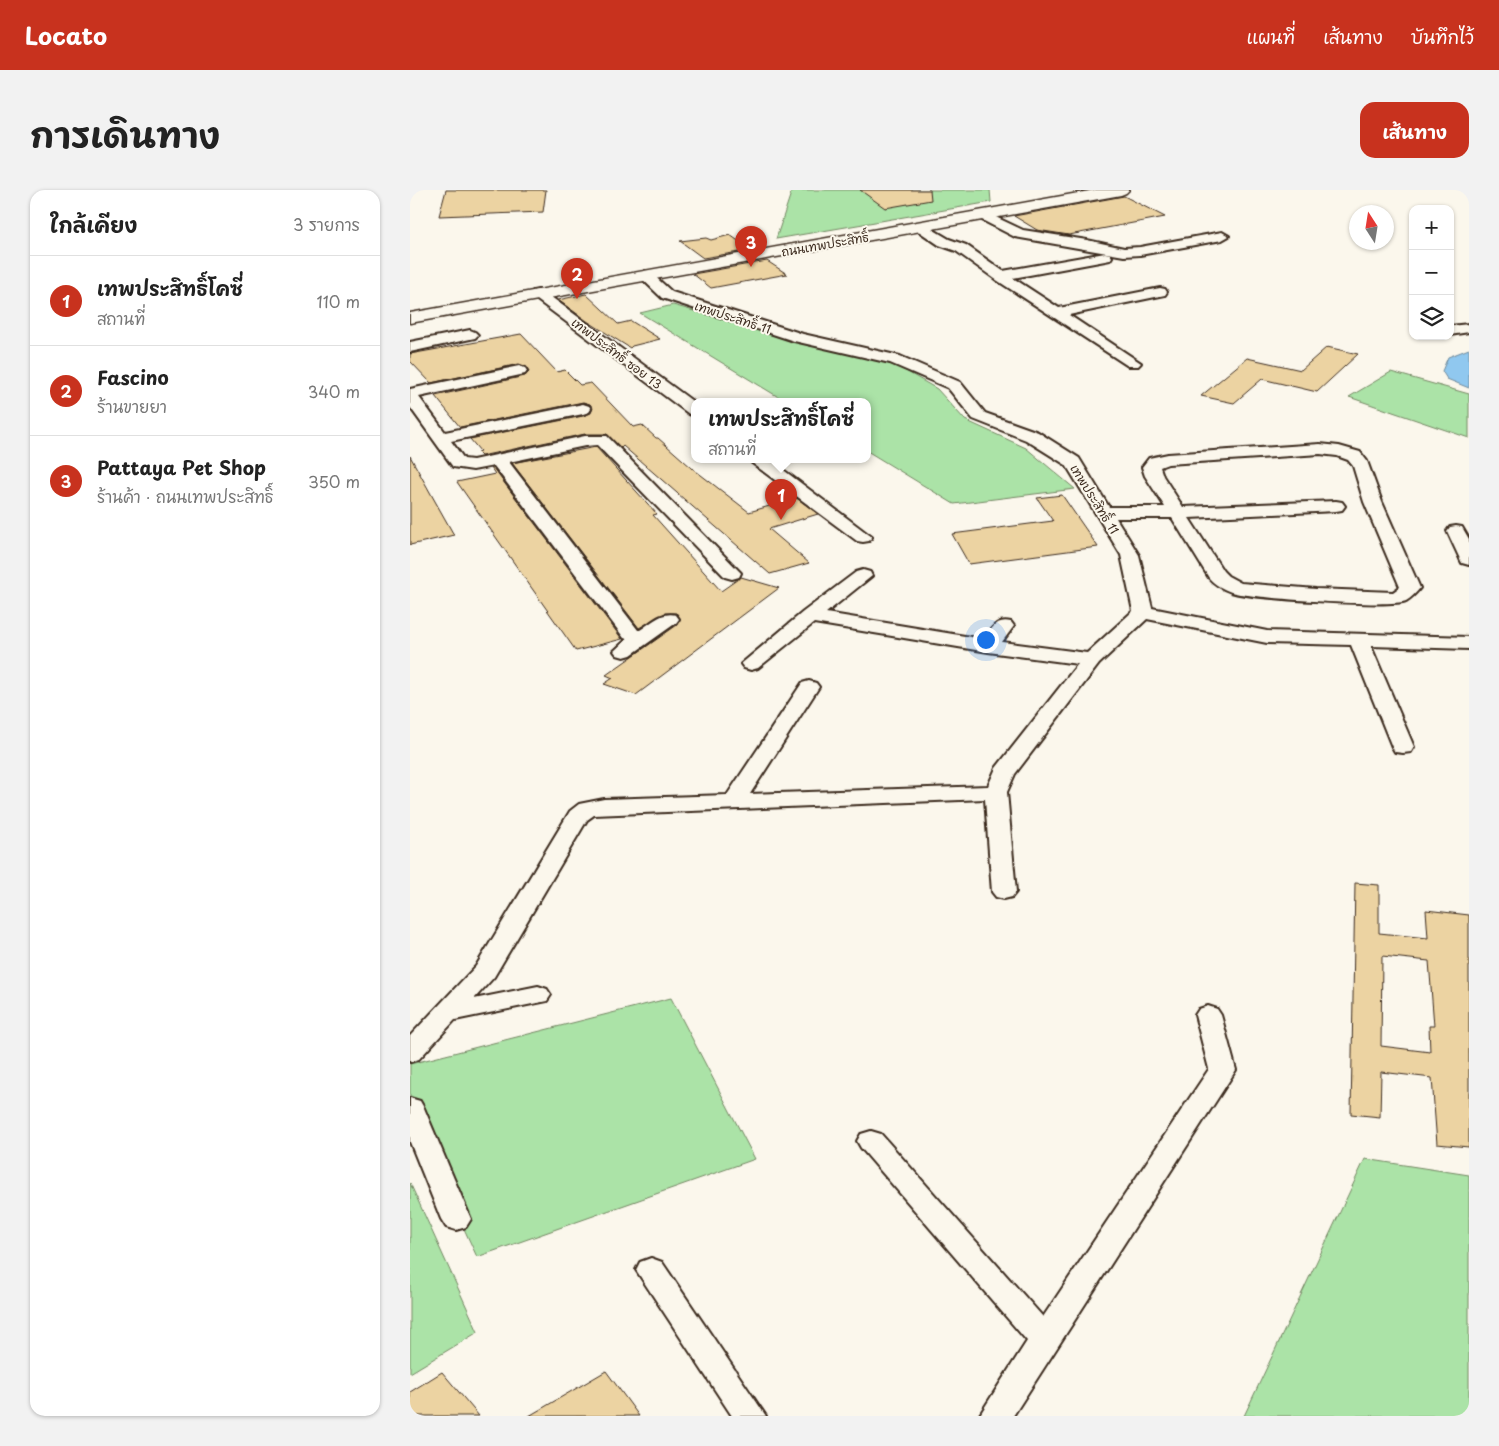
<!DOCTYPE html>
<html lang="th">
<head>
<meta charset="utf-8">
<style>
  :root { --surface:#fff; --page:#f2f2f2; --text:#222; --muted:#767676; --line:#e0e0e0; --accent:#c8321e }
  body { margin:0; font-family:"Playpen Sans","Playpen Sans Thai",sans-serif; background:var(--page); color:var(--text) }
  .controls { position:absolute; right:15px; top:15px; display:grid; overflow:hidden; border-radius:10px; box-shadow:0 1px 4px #0004 }
  .controls button { width:45px; height:45px; display:grid; place-items:center; padding:0; border:0; border-bottom:1px solid var(--line); background:var(--surface); color:var(--text); font:25px sans-serif }
  .compass { position:absolute; left:939px; top:15px; width:45px; height:45px; border-radius:50%; background:var(--surface); box-shadow:0 1px 4px #0004; rotate:348deg }
  .you { position:absolute; left:575px; top:449px; width:18px; height:18px; margin:-12px; border:4px solid #fff; border-radius:50%; background:#1a73e8; box-shadow:0 0 0 8px #1a73e833 }
  .badge { display:grid; place-items:center; width:32px; height:32px; border-radius:50%; background:var(--accent); color:#fff; font-size:16px; font-weight:700 }
  .pin { position:absolute; translate:-50% -41px; filter:drop-shadow(0 1px 2px #0008) }
  .pin::after { content:''; position:absolute; top:26px; width:18px; height:15px; background:inherit; clip-path:polygon(0 0,100% 0,50% 100%) }
  .popup { position:absolute; left:281px; top:208px; width:180px; height:65px; box-sizing:border-box; display:grid; place-content:center; border-radius:10px; background:var(--surface); filter:drop-shadow(0 1px 4px #0005); font-size:16px; white-space:nowrap; color:var(--muted) }
  .popup b { font-size:19px; color:var(--text) }
  .popup::after { content:''; position:absolute; left:50%; top:100%; margin-left:-10px; border:10px solid transparent; border-top-color:var(--surface) }
  .list { margin:0; padding:0; list-style:none }
  h2 { display:flex; justify-content:space-between; align-items:center; height:65px; margin:0; padding:0 20px; font-size:21px }
  h2 small { font-size:16px; font-weight:400; color:var(--muted) }
  .list li { display:grid; grid-template-columns:32px 1fr auto; gap:15px; align-items:center; box-sizing:border-box; height:90px; padding:0 20px; border-top:1px solid var(--line) }
  .list b { display:block; font-size:19px; white-space:nowrap }
  .list p { margin:0; font-size:16px; white-space:nowrap; color:var(--muted) }
  .list em { font-size:16px; font-style:normal; color:var(--muted) }
  .icon { flex:none; width:28px; height:28px; fill:none; stroke:currentColor; stroke-width:2; stroke-linecap:round; stroke-linejoin:round }
  .map { position:relative; flex:none; width:1059px; height:1226px; overflow:hidden; border-radius:15px }
  header { display:flex; align-items:center; gap:30px; box-sizing:border-box; height:70px; padding:0 25px; background:var(--accent); color:#fff }
  header strong { font-size:24px }
  nav { display:flex; gap:28px; margin-inline-start:auto; font-size:18px }
  .intro { display:flex; align-items:center; justify-content:space-between; box-sizing:border-box; height:120px; padding:0 30px }
  h1 { margin:0; font-size:35px }
  .button { padding:12px 22px; border-radius:15px; background:var(--accent); color:#fff; font-size:18px; font-weight:700 }
  main { display:flex; gap:30px; padding:0 30px }
  aside { flex:1; background:var(--surface); border-radius:15px; box-shadow:0 1px 4px #0004 }
  .map>svg:first-child { display:block }
</style>
</head>
<body>
<header>
<strong>Locato</strong>
<nav><a>แผนที่</a><a>เส้นทาง</a><a>บันทึกไว้</a></nav>
</header>
<div class="intro"><h1>การเดินทาง</h1><a class="button">เส้นทาง</a></div>
<main>
<aside>
<h2>ใกล้เคียง<small>3 รายการ</small></h2>
<ul class="list">
<li><span class="badge">1</span><div><b>เทพประสิทธิ์โคซี่</b><p>สถานที่</p></div><em>110 m</em></li>
<li><span class="badge">2</span><div><b>Fascino</b><p>ร้านขายยา</p></div><em>340 m</em></li>
<li><span class="badge">3</span><div><b>Pattaya Pet Shop</b><p>ร้านค้า · ถนนเทพประสิทธิ์</p></div><em>350 m</em></li>
</ul>
</aside>
<div class="map">
<svg width="1059" height="1226" viewBox="0 0 1059 1226">
  <rect width="100%" height="100%" fill="#fbf7ec"/>
  <filter id="ink" filterUnits="userSpaceOnUse"><feTurbulence type="fractalNoise" baseFrequency=".02" numOctaves="2"/><feDisplacementMap in="SourceGraphic" scale="10" xChannelSelector="R" yChannelSelector="G"/><feConvolveMatrix kernelMatrix="1 2 1 2 8 2 1 2 1" color-interpolation-filters="sRGB"/></filter>
  <g filter="url(#ink)">
    <!-- green -->
    <g fill="#abe3a7" stroke="#738662">
      <path d="M382,0H580L581,12L366,49Z"/>
      <path d="M263,115L428,162L480,172L527,199L555,230L616,258L665,299L544,314L457,261V211H375L230,123Z"/>
      <path d="M981,182L1059,204V248L939,207Z"/>
      <path d="M261,808L345,969L67,1067L0,921V874Z"/>
      <path d="M955,969L1059,985V1226H834Z"/>
      <path d="M0,993L68,1142L0,1183Z"/>
    </g>
    <!-- water -->
    <path fill="#90c8ef" stroke="#6e899b" d="M1059,159V198L1037,189L1032,181L1038,167Z"/>
    <!-- building -->
    <g fill="#ecd3a2" stroke="#3b2a1e" fill-rule="evenodd">
      <path d="M36,0H136L133,22L29,26Z"/>
      <path d="M450,0H520L521,10L475,18Z"/>
      <path d="M714,6L755,27L659,45L627,40L604,26Z"/>
      <path d="M320,45L341,60L293,68L270,51L296,48L301,50Z"/>
      <path d="M357,71L377,84L301,98L283,84Z"/>
      <path d="M176,104L208,134L221,131L250,149L222,156L220,158L177,131L148,110Z"/>
      <path d="M111,144L147,182L155,180L170,195L181,193L223,237L232,235L246,248H248L282,278L339,322L387,308L408,324L359,339L399,373L360,384L213,256L211,258L197,244H175L71,266L67,262L70,261L60,249L173,226L181,223L183,218L180,214L173,212L50,237L25,206L115,186L119,182L117,177L109,174L21,193L0,171V164Z"/>
      <path d="M917,157L948,164L907,202L852,189L824,213L791,206L837,168L891,180Z"/>
      <path d="M186,257L247,324L243,325L311,401L331,387L369,398L226,505L194,494L203,488L196,485L267,435L270,428L266,423H255L229,438L102,273Z"/>
      <path d="M0,266L21,304L44,345L0,355Z"/>
      <path d="M81,278H83L212,449L166,461L47,292L85,284Z"/>
      <path d="M652,305L688,357L559,374L542,344L643,331L627,308Z"/>
      <path d="M945,693L969,695V743L1018,748L1016,720L1059,725V957L1027,954L1022,888L971,882L970,927L941,924ZM972,766L1019,771L1024,836H1019L1020,862L971,856Z"/>
      <path d="M196,1181L229,1226H119Z"/>
      <path d="M32,1182L69,1226H0V1202Z"/>
    </g>
    <g fill="none" stroke-linecap="round" stroke-linejoin="round">
      <defs>
        <g id="minor">
          <path d="M575,22L613,40L677,50L714,58L730,57L812,42L819,46L812,50L730,65L714,66L605,47L570,29L568,26Z"/>
          <path d="M512,33L539,49L556,55L593,81L695,63L700,64L702,67L700,70L695,71L603,88L649,118L750,98L755,99L757,102L755,105L659,125L731,173L728,176H718L585,89L546,61L529,55L507,40L505,37L507,34Z"/>
          <path d="M235,81L240,82L262,102L393,144L490,166L550,192L575,223L628,242L669,268L699,317H755L735,286L732,277L739,268L758,264L910,254L929,256L950,262L957,271L972,312L1010,398C1006,403 1001,408 996,411C982,418 839,408 821,402C813,399 805,395 799,388L762,328H706L729,365L742,418L857,441L1059,447V459L961,456L1004,557L1001,562L993,563L985,562L982,557L941,455L857,453L737,429L689,474L605,584L597,602L606,702L602,707L594,709L586,707L582,702L575,609L184,625L177,630L84,787L64,809L128,796L137,799L141,805L137,811L45,830L9,869L0,872V846L66,776L160,621L169,614L194,609L317,605L392,493L399,491L406,493L409,497L340,604L578,596L586,578L668,474L578,462L404,433L348,478L341,480L334,478L331,474L393,422L446,382L453,380L460,382L462,386L416,423L573,449C582,439 586,428 601,432L604,436L592,452L677,463L723,421L711,365L656,275L616,250L563,229L538,198L480,173L384,151L252,108L228,85ZM910,264L927,266L938,270L943,276L954,312L990,397L983,402L906,399L831,393L818,386L813,381L779,328L926,321L932,320L935,316L932,312L926,311L773,317L753,286L750,277L758,274Z"/>
          <path d="M128,100L133,101L285,213V226L279,224L123,107L121,104L123,101Z"/>
          <path d="M1059,134V142L1040,145V136Z"/>
          <path d="M60,140L65,142L68,145L65,148L0,162V152Z"/>
          <path d="M109,176L115,178L117,181L115,184L9,207L35,242L173,214L179,216L181,219L179,222L173,224L41,251L54,269L63,270L175,246H197L331,383L329,387L322,389L315,387L187,255L175,256L99,272L228,440H230C241,433 252,421 266,425L269,429L266,433L221,465L214,467L207,465L204,461L217,449L214,448L84,276L63,280L43,277L0,217V199Z"/>
          <path d="M340,269H359L462,347L459,351L453,352L447,351L342,273Z"/>
          <path d="M1046,336L1052,337L1059,349V375L1052,373L1050,369L1037,341L1040,337Z"/>
          <path d="M798,816L807,819L811,825L826,880L603,1226H569L617,1151L451,958L447,951L451,944L461,941L471,944L633,1127L799,879L785,825L789,819Z"/>
          <path d="M0,908L10,911L14,918L61,1029L56,1037L46,1040L36,1037L31,1029L0,952Z"/>
          <path d="M241,1068L252,1072L356,1226H322L226,1080L230,1072Z"/>
        </g>
        <path id="secondary" d="M685,0H719L716,3L711,5L0,133V123Z"/>
      </defs>
      <!-- minor casing -->
      <use href="#minor" stroke="#3b2a1e" stroke-width="4"/>
      <!-- secondary casing -->
      <use href="#secondary" stroke="#3b2a1e" stroke-width="3"/>
      <!-- minor -->
      <use href="#minor" fill="#fbf7ec" fill-rule="evenodd"/>
      <!-- secondary -->
      <use href="#secondary" fill="#fbf7ec" fill-rule="evenodd"/>
    </g>
  </g>
  <g text-anchor="middle" dominant-baseline="central" stroke-width="4" stroke-linejoin="round" paint-order="stroke">
    <!-- far-street labels -->
    <g font-size="12" fill="#3b2a1e" stroke="#fbf7ec">
      <text transform="translate(415 54) rotate(-10)">ถนนเทพประสิทธิ์</text>
      <text transform="translate(323 127) rotate(18)">เทพประสิทธิ์ 11</text>
      <text transform="translate(207 163) rotate(37)">เทพประสิทธิ์ ซอย 13</text>
      <text transform="translate(685 309) rotate(58)">เทพประสิทธิ์ 11</text>
    </g>
  </g>
</svg>
<div class="controls">
<button>+</button>
<button>−</button>
<button><svg class="icon" aria-label="layers" viewBox="0 0 24 24"><path d="M12 4l9 5-9 5-9-5zM3 14l9 5 9-5"/></svg></button>
</div>
<svg class="compass" viewBox="-18 -18 36 36"><path d="M0-13l5 13h-10z" fill="#e53935"/><path d="M0 13l5-13h-10z" fill="#767676"/></svg>
<div class="you"></div>
<div class="pin badge" style="left:371px;top:330px">1</div>
<div class="popup"><b>เทพประสิทธิ์โคซี่</b>สถานที่</div>
<div class="pin badge" style="left:167px;top:109px">2</div>
<div class="pin badge" style="left:341px;top:77px">3</div>
</div>
</main>
</body>
</html>
